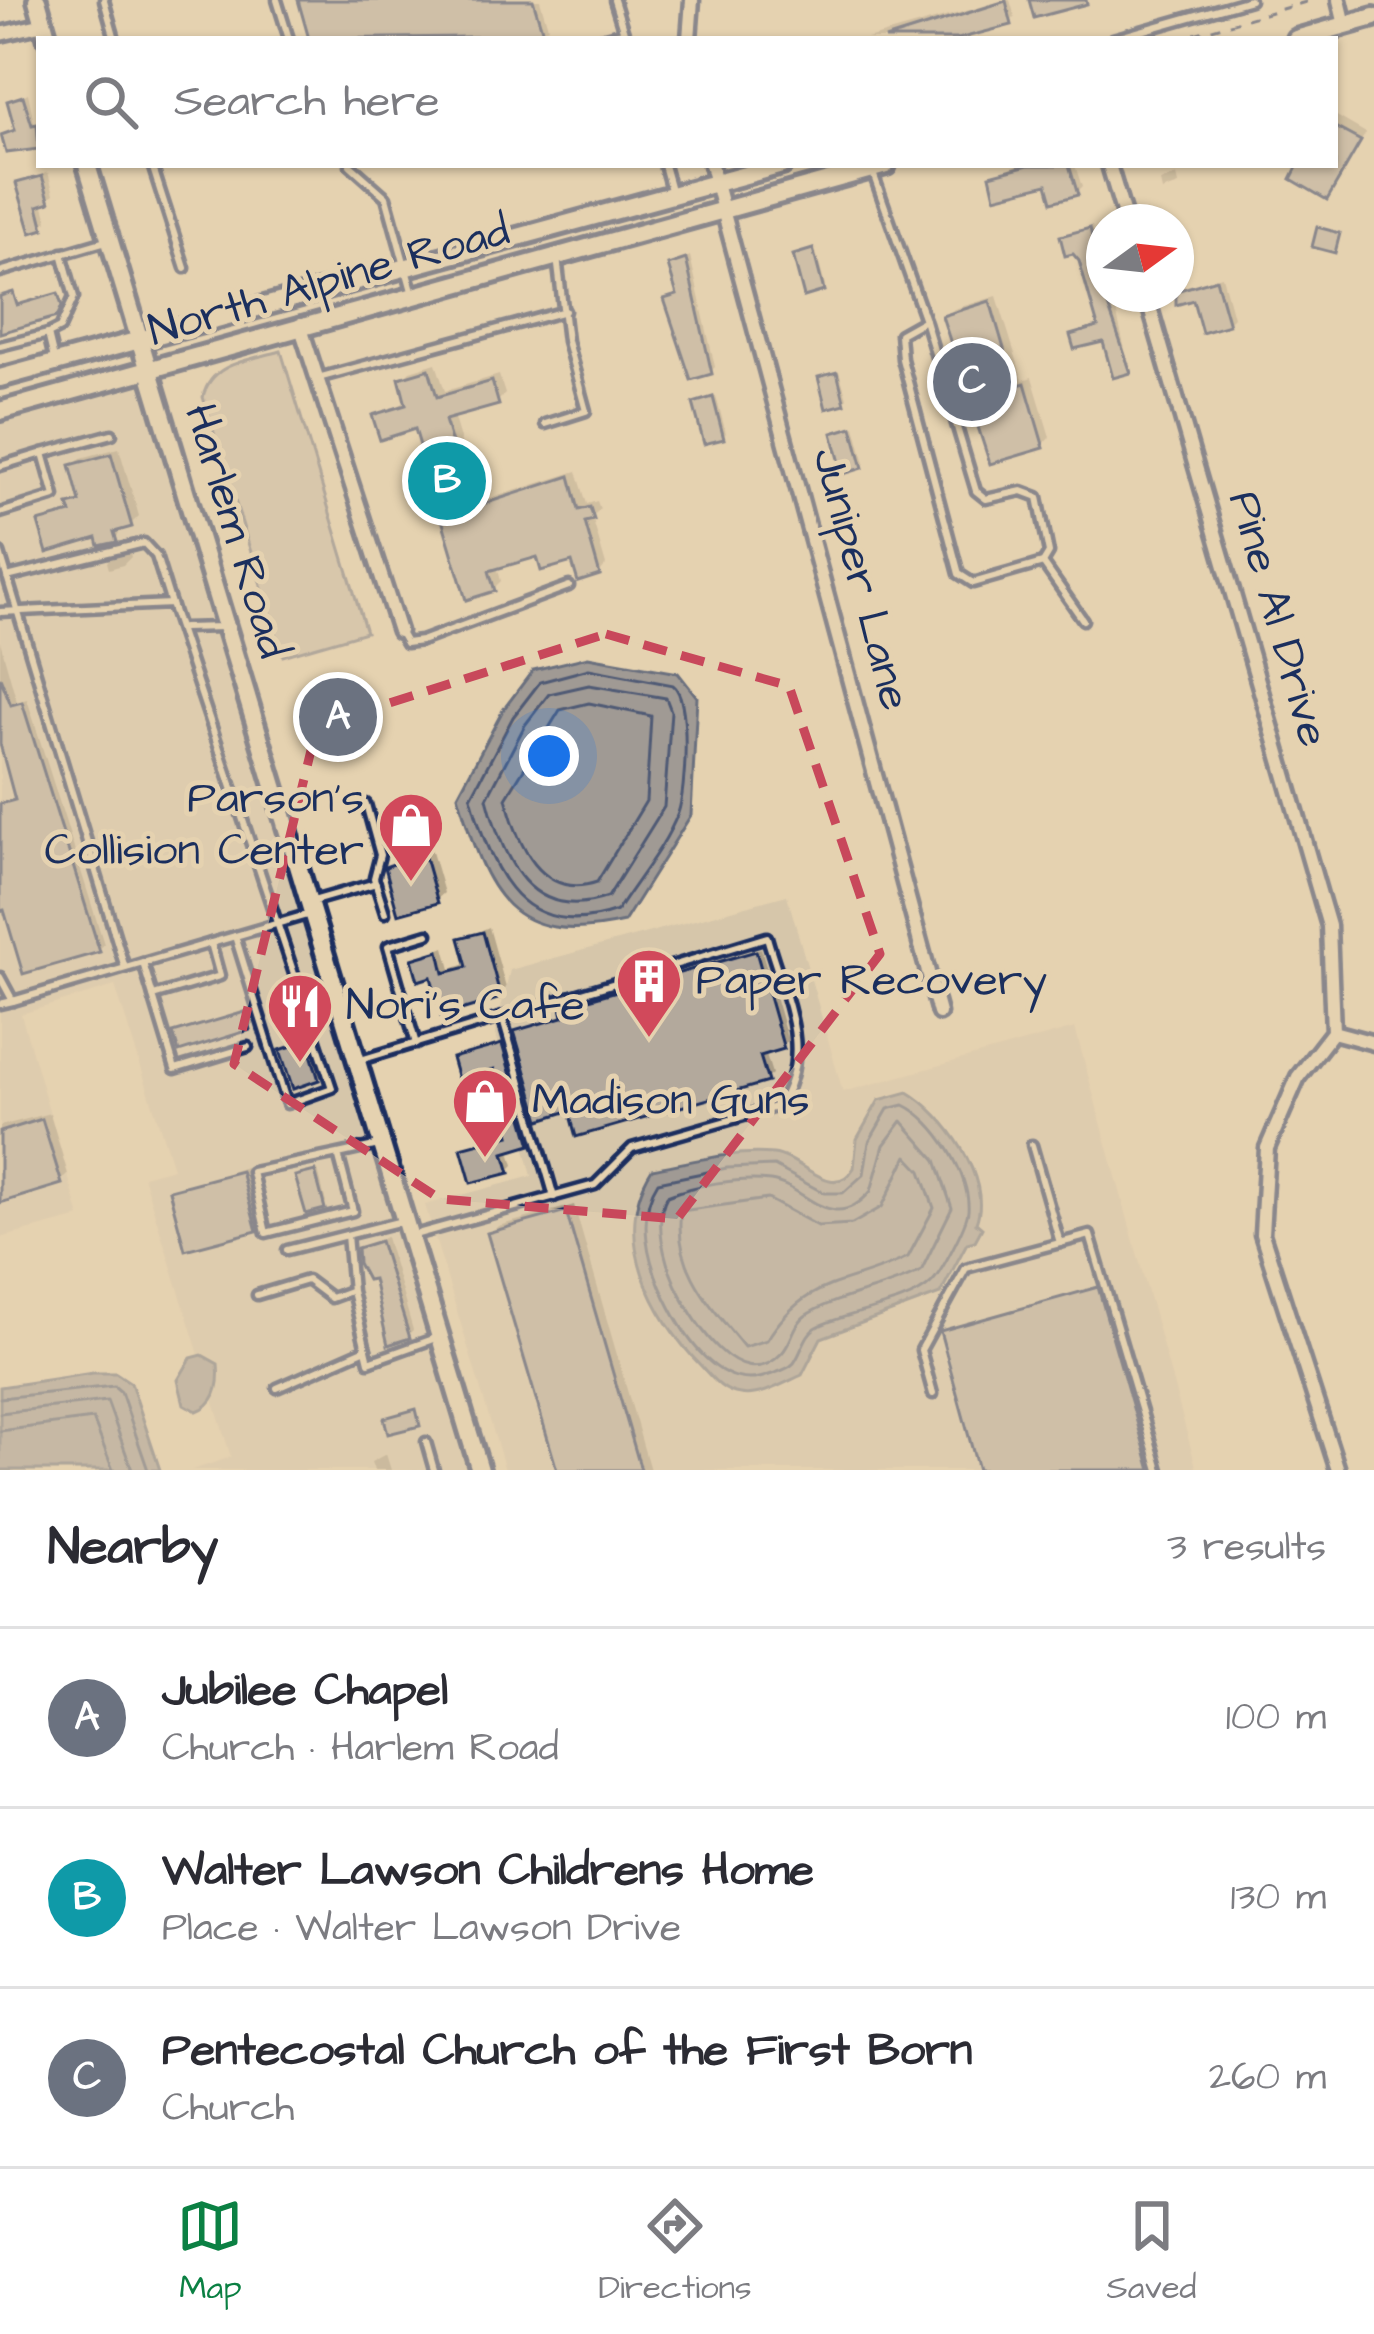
<!DOCTYPE html>
<html lang="en">
<head>
<meta charset="utf-8">
<style>
  :root { --surface:#fff; --page:#f7f7f7; --text:#2b2b33; --muted:#7c7c81; --line:#e1e1e2; --accent:#0b8043 }
  body { margin:0; font-family:"Architects Daughter",sans-serif; background:var(--page); color:var(--text) }
  .compass { position:absolute; left:1086px; top:204px; width:108px; height:108px; border-radius:50%; background:var(--surface); box-shadow:0 3px 9px #0004; rotate:75deg }
  .you { position:absolute; left:549px; top:756px; width:42px; height:42px; margin:-30px; border:9px solid #fff; border-radius:50%; background:#1a73e8; box-shadow:0 0 0 18px #1a73e833 }
  .badge { display:grid; place-items:center; width:78px; height:78px; border-radius:50%; background:var(--accent); color:#fff; font-size:39px; font-weight:700 }
  .pin { position:absolute; translate:-50% -50%; border:6px solid #fff; box-shadow:0 3px 12px #0006 }
  .list { margin:0; padding:0; list-style:none }
  h2 { display:flex; justify-content:space-between; align-items:center; height:156px; margin:0; padding:0 48px; font-size:51px }
  h2 small { font-size:39px; font-weight:400; color:var(--muted) }
  .list li { display:grid; grid-template-columns:78px 1fr auto; gap:36px; align-items:center; box-sizing:border-box; height:180px; padding:0 48px; border-top:3px solid var(--line) }
  .list b { display:block; font-size:45px; white-space:nowrap }
  .list p { margin:0; font-size:39px; white-space:nowrap; color:var(--muted) }
  .list em { font-size:39px; font-style:normal; color:var(--muted) }
  .icon { flex:none; width:66px; height:66px; fill:none; stroke:currentColor; stroke-width:2; stroke-linecap:round; stroke-linejoin:round }
  .map { position:relative; flex:none; width:1374px; height:1470px; overflow:hidden }
  .search { position:absolute; background:var(--surface); box-shadow:0 3px 9px #0004; left:36px; right:36px; top:36px; height:132px; display:flex; align-items:center; gap:30px; box-sizing:border-box; padding:0 42px; border-radius:0px; color:var(--muted); font-size:45px }
  .sheet { height:696px; background:var(--surface) }
  nav { display:flex; justify-content:space-around; align-items:center; box-sizing:border-box; height:168px; border-top:3px solid var(--line); background:var(--surface); font-size:33px; color:var(--muted) }
  nav a { display:grid; justify-items:center; gap:6px }
  nav .on { color:var(--accent) }
  .map>svg:first-child { display:block }
</style>
</head>
<body>
<div class="map">
<svg width="1374" height="1470" viewBox="0 0 1374 1470">
  <rect width="100%" height="100%" fill="#e5d2b0"/>
  <filter id="ink" filterUnits="userSpaceOnUse"><feTurbulence type="fractalNoise" baseFrequency=".00833" numOctaves="2"/><feDisplacementMap in="SourceGraphic" scale="24" xChannelSelector="R" yChannelSelector="G"/><feConvolveMatrix kernelMatrix="1 2 1 2 8 2 1 2 1" color-interpolation-filters="sRGB"/></filter>
  <g filter="url(#ink)">
    <!-- built -->
    <g fill="#d6c6aa">
      <path d="M145,382L217,636L468,1470H192L231,1457L143,1176L173,1168L115,986L21,1014L80,1217L0,1238V419Z"/>
      <path d="M787,895L843,1092L1075,1028L1197,1470H505L425,1205L532,1176L495,1034L510,970Z"/>
    </g>
    <!-- green -->
    <path fill="#c8baa4" stroke="#727481" stroke-width="3" d="M281,351L366,632L283,656L203,397C211,362 250,360 281,351Z"/>
    <!-- water -->
    <g fill="#a09a94" stroke="#6b6f7e" stroke-width="3">
      <path d="M588,657L678,673L697,697L691,815L624,922C510,948 486,893 458,795L503,710L533,670Z"/>
      <path d="M908,1092C944,1113 993,1179 976,1223L982,1228L975,1241L967,1243L940,1294L821,1338L802,1375C784,1383 760,1398 740,1394C723,1392 713,1379 703,1368C654,1318 609,1237 652,1169C691,1162 733,1150 773,1154C802,1157 832,1202 854,1168L857,1139L879,1100Z"/>
      <path d="M202,1355L218,1364C220,1384 217,1404 197,1411L184,1404L178,1380L191,1358Z"/>
      <path d="M93,1373H116L131,1383L160,1470H0V1387Z"/>
    </g>
    <!-- shadow -->
    <g fill="#0003">
      <path d="M301,0H540L548,27L522,39H312Z"/>
      <path d="M1005,0H1010L1015,17L1010,22L952,39H867Z"/>
      <path d="M28,93L39,146L8,150L4,135L18,128L10,102Z"/>
      <path d="M1335,115L1366,133L1327,196L1302,165H1335Z"/>
      <path d="M1017,165H1075L1082,187L1076,193L1049,180L993,176Z"/>
      <path d="M48,172L54,194L43,202L48,220L43,226L20,184Z"/>
      <path d="M1177,175L1179,185L1162,191L1160,182Z"/>
      <path d="M1092,226L1104,267V294H1112L1130,371L1105,338L1074,336L1101,326L1082,260L1063,237Z"/>
      <path d="M815,248L825,286L822,289L797,256Z"/>
      <path d="M690,256L715,367L710,372L667,300L679,293L671,265Z"/>
      <path d="M1222,276L1233,317L1228,322L1195,296L1176,302L1179,288Z"/>
      <path d="M997,296L1023,380L1032,377L1050,437L1043,445L946,316L954,309Z"/>
      <path d="M436,363L445,391L499,375L505,394L497,402L453,415L479,502L577,471L587,504L597,501L600,509L592,517L606,565L599,573L574,558L539,554L497,566L501,581L493,589L417,425L376,416L408,401L402,379L410,371Z"/>
      <path d="M839,371L847,398L844,401L821,378Z"/>
      <path d="M716,396L726,433L723,436L697,404Z"/>
      <path d="M855,426L865,463L862,466L835,434Z"/>
      <path d="M119,448L139,516L131,524L122,527L116,539L42,523L73,509L80,498L73,466L81,458Z"/>
      <path d="M129,550L131,557L123,565L109,569L107,562L114,554Z"/>
      <path d="M0,641L17,702L27,699L104,944L99,950L0,908V802L18,797L0,733Z"/>
      <path d="M426,831L444,893L436,900L388,867L404,856L401,843L408,836Z"/>
      <path d="M489,927L506,988L499,995L433,974L415,960L445,947L451,969L469,963L462,939Z"/>
      <path d="M761,948L788,1041L765,1051L772,1074L766,1079L571,1108L517,1032L565,1014L569,1003Z"/>
      <path d="M250,1008L254,1022L249,1028L176,1034Z"/>
      <path d="M312,1038L323,1072L318,1078L284,1050Z"/>
      <path d="M507,1040L535,1137L509,1148L514,1165L508,1171L465,1148L512,1132L497,1066L456,1058Z"/>
      <path d="M50,1113L68,1174L60,1182L0,1200V1126Z"/>
      <path d="M246,1167L261,1222L255,1228L172,1191Z"/>
      <path d="M318,1170L326,1203L323,1206L299,1177Z"/>
      <path d="M574,1205L650,1470H560L490,1234L498,1226Z"/>
      <path d="M386,1237L413,1330L408,1335L361,1249Z"/>
      <path d="M1103,1284L1159,1470H981L943,1332Z"/>
      <path d="M386,1454L391,1470H374L371,1462Z"/>
    </g>
    <g fill="none" stroke-linecap="round" stroke-linejoin="round">
      <!-- shore -->
      <g stroke="#505a74" stroke-width="3">
        <path d="M589,669L673,685C691,698 686,791 678,813C665,847 636,881 617,911C524,943 491,873 471,797L513,717L540,682Z"/>
        <path d="M589,685L666,698L671,711L664,807L608,897C531,924 503,860 487,798L525,725L549,694Z"/>
        <path d="M589,703L651,716L646,801L597,882C541,901 517,843 506,798L560,710Z"/>
        <path d="M904,1105C935,1119 971,1175 968,1211C967,1223 941,1274 931,1283C909,1305 848,1312 819,1326C804,1333 803,1351 794,1363C788,1370 777,1372 769,1375C720,1395 683,1335 665,1297C648,1262 636,1216 658,1182L727,1168L774,1166L824,1193H843L864,1174L869,1142L888,1109Z"/>
        <path d="M902,1121L936,1160L952,1208L921,1271C886,1290 842,1294 808,1314C793,1323 793,1341 782,1353C739,1399 692,1318 676,1286C665,1262 653,1220 667,1196C694,1185 740,1177 770,1181C807,1186 831,1237 871,1191L884,1145Z"/>
        <path d="M907,1156L921,1171L934,1208L908,1257C845,1288 807,1276 767,1340L744,1347C711,1306 673,1268 681,1211L768,1199L818,1226L852,1224L882,1207Z"/>
        <path d="M0,1398L114,1386L121,1392L148,1470"/>
        <path d="M0,1413L107,1401L132,1470"/>
        <path d="M0,1431L93,1419L113,1470"/>
      </g>
    </g>
    <!-- building -->
    <g fill="#b3a99c" stroke="#1b2f5e" stroke-width="3">
      <path d="M298,0H533L544,36L309,39Z"/>
      <path d="M1029,0H1086L1087,4L1034,18Z"/>
      <path d="M1006,1L1012,25L958,39H885Z"/>
      <path d="M23,96L32,125L37,124L39,149L6,153L1,135L15,130L7,101Z"/>
      <path d="M1335,127L1361,141L1327,200L1291,179L1298,165H1335Z"/>
      <path d="M1028,165H1069L1078,195L1052,202L1047,184L995,197L990,175Z"/>
      <path d="M42,176L50,202L38,206L44,229L31,233L16,183Z"/>
      <path d="M1317,227L1340,233L1335,253L1312,247Z"/>
      <path d="M1090,228L1104,294L1131,373L1113,378L1103,342L1074,349L1070,335L1098,327L1079,261L1073,254L1065,256L1060,236Z"/>
      <path d="M813,249L824,291L804,297L793,255Z"/>
      <path d="M686,259L712,374L691,380L664,299L677,295L668,265Z"/>
      <path d="M1216,279L1229,325L1202,333L1193,300L1176,305V291Z"/>
      <path d="M13,292L17,305L58,293L62,306L57,317L0,333V296Z"/>
      <path d="M990,301L1015,386L1025,383L1044,448L990,464L942,316Z"/>
      <path d="M429,369L437,397L492,381L499,405L445,420L471,508L570,476L579,510L590,507L594,520L585,522L600,575L578,582L572,562L541,571L537,557L489,571L495,591L466,600L415,429L380,440L372,415L406,405L399,378Z"/>
      <path d="M837,372L845,404L826,409L818,377Z"/>
      <path d="M713,397L724,439L704,444L693,403Z"/>
      <path d="M852,427L863,468L843,474L832,433Z"/>
      <path d="M111,454L132,527L114,532L117,542L99,546L97,538L47,553L38,522L71,513L68,505L80,502L70,465Z"/>
      <path d="M0,677L11,705L22,702L100,952L23,974L4,910L0,911V804L15,800L0,744Z"/>
      <path d="M351,701L357,724L326,732L320,709Z"/>
      <path d="M419,836L438,903L398,914L385,867L402,861L397,843Z"/>
      <path d="M483,932L501,998L441,1016L431,977L418,981L412,959L439,951L444,973L467,967L459,938Z"/>
      <path d="M756,951L784,1049L760,1056L768,1082L576,1137L569,1111L540,1120L514,1031L563,1017L561,1007Z"/>
      <path d="M245,1012L250,1030L179,1052L173,1033Z"/>
      <path d="M307,1041L319,1080L293,1089L280,1050Z"/>
      <path d="M502,1044L531,1145L504,1153L510,1173L471,1183L461,1148L510,1135L494,1069L458,1079L452,1058Z"/>
      <path d="M42,1119L62,1184L0,1203V1132Z"/>
      <path d="M241,1171L257,1231L185,1250L169,1190Z"/>
      <path d="M315,1171L325,1209L306,1214L295,1176Z"/>
      <path d="M566,1211L641,1470H557L487,1233Z"/>
      <path d="M380,1241L410,1338L388,1345L373,1279L367,1280L358,1263L357,1248Z"/>
      <path d="M1098,1287L1151,1470H978L940,1331Z"/>
      <path d="M416,1409L420,1426L388,1434L384,1418Z"/>
    </g>
    <g fill="none" stroke-linecap="round" stroke-linejoin="round">
      <defs>
        <g id="service">
          <path d="M104,0L115,39"/>
          <path d="M277,0L289,39"/>
          <path d="M614,0L626,39"/>
          <path d="M598,39L623,32"/>
          <path d="M1113,39L1250,0"/>
          <path d="M152,165L185,268"/>
          <path d="M350,165L386,197L412,291"/>
          <path d="M664,165L671,190"/>
          <path d="M873,173L925,320L900,334L902,359L959,574L973,583L1043,563L1083,620"/>
          <path d="M0,272L106,241"/>
          <path d="M925,320L976,491L986,499L1022,491L1038,497L1049,553L1043,563"/>
          <path d="M0,346L48,334"/>
          <path d="M54,359L48,334L60,328L74,297L62,253"/>
          <path d="M318,378L565,311"/>
          <path d="M545,424L586,411L567,341L557,257"/>
          <path d="M43,453L112,434"/>
          <path d="M0,466L43,453L55,496L0,513"/>
          <path d="M0,553L125,968"/>
          <path d="M7,577L144,543L156,556L171,604"/>
          <path d="M0,612L171,604L332,1088L287,1104L235,936"/>
          <path d="M183,628L223,627"/>
          <path d="M399,631L406,643L421,641L569,586"/>
          <path d="M366,804L380,855L374,878L385,913"/>
          <path d="M310,902L376,883"/>
          <path d="M143,963L175,1069L248,1047"/>
          <path d="M0,977L13,1001L310,914"/>
          <path d="M153,996L220,976L211,943"/>
          <path d="M0,1004L13,1001"/>
          <path d="M503,1020L554,1197"/>
          <path d="M416,1044L388,946L428,934"/>
          <path d="M357,1061L767,937C784,998 815,1049 779,1106L632,1148L595,1185L414,1235"/>
          <path d="M1032,1145L1060,1243"/>
          <path d="M338,1154L252,1172L266,1233L353,1211L338,1154L379,1145"/>
          <path d="M347,1235L352,1291L369,1362L436,1338"/>
          <path d="M287,1250L402,1221"/>
          <path d="M257,1295L307,1280L331,1298L350,1291"/>
          <path d="M277,1388L366,1349"/>
          <path d="M933,1394L921,1350L966,1268L1090,1235L1159,1470"/>
          <path d="M426,1442L434,1470"/>
        </g>
        <g id="minor">
          <path d="M1339,0L1345,25"/>
          <path d="M0,34L44,24"/>
          <path d="M689,39L692,0"/>
          <path d="M711,165L939,1013"/>
          <path d="M1109,165L1126,222"/>
          <path d="M1146,294L1329,926L1333,1032L1298,1077L1267,1148L1262,1234L1338,1470"/>
          <path d="M300,325L399,631"/>
          <path d="M1333,1032L1374,1043"/>
        </g>
        <g id="secondary">
          <path d="M37,0L48,39"/>
          <path d="M1296,39L1374,17"/>
          <path d="M87,165L480,1470"/>
          <path d="M0,378L782,165"/>
          <path d="M0,411L886,165"/>
        </g>
      </defs>
      <!-- service casing -->
      <use href="#service" stroke="#1b2f5e" stroke-width="15"/>
      <!-- minor casing -->
      <use href="#minor" stroke="#1b2f5e" stroke-width="21"/>
      <!-- secondary casing -->
      <use href="#secondary" stroke="#1b2f5e" stroke-width="26"/>
      <!-- path -->
      <path stroke="#1b2f5e" stroke-width="3" stroke-dasharray="9 9" stroke-linecap="butt" d="M1177,39L1313,0"/>
      <!-- service -->
      <use href="#service" stroke="#e5d2b0" stroke-width="6"/>
      <!-- minor -->
      <use href="#minor" stroke="#e5d2b0" stroke-width="12"/>
      <!-- secondary -->
      <use href="#secondary" stroke="#e5d2b0" stroke-width="16"/>
    </g>
  </g>
  <!-- marked area -->
  <path d="M0 0H1374V1470H0ZM606,634L789,686L880,954L677,1219L440,1199L234,1064L317,726Z" fill="#e5d2b0" fill-opacity=".55" fill-rule="evenodd"/>
  <path fill="none" stroke="#c8485b" stroke-width="9" stroke-dasharray="24 15" stroke-linejoin="round" d="M606,634L789,686L880,954L677,1219L440,1199L234,1064L317,726Z"/>
  <!-- icons -->
  <defs>
    <symbol id="shop-pin" viewBox="-11 -11 22 30"><path d="M0 17L-7.5 6A9.5 9.5 0 1 1 7.5 6Z" fill="#d1495b" stroke="#e5d2b0"/><path d="M-5-2.5h2.3a2.7 3.5 0 0 1 5.4 0H5L5.5 6h-11ZM-1.5-2.5h3a1.5 2.3 0 0 0-3 0Z" fill="#fff"/></symbol>
    <symbol id="building-pin" viewBox="-11 -11 22 30"><path d="M0 17L-7.5 6A9.5 9.5 0 1 1 7.5 6Z" fill="#d1495b" stroke="#e5d2b0"/><path d="M-4-6H4V6H1V3H-1V6H-4ZM-2.5-4.3h1.7v1.8h-1.7ZM.8-4.3h1.7v1.8H.8ZM-2.5-1h1.7V.8h-1.7ZM.8-1h1.7V.8H.8Z" fill="#fff"/></symbol>
    <symbol id="restaurant-pin" viewBox="-11 -11 22 30"><path d="M0 17L-7.5 6A9.5 9.5 0 1 1 7.5 6Z" fill="#d1495b" stroke="#e5d2b0"/><path d="M-5-6h1v4h1v-4h1v4h1v-4h1v5L-1.5 .5V6h-2V.5L-5-1ZM5-6V6H3V1.5H1.5Q1.5-4 5-6Z" fill="#fff"/></symbol>
  </defs>
  <g fill-rule="evenodd">
    <use href="#shop-pin" x="373" y="787" width="76" height="104"/>
    <use href="#building-pin" x="611" y="943" width="76" height="104"/>
    <use href="#restaurant-pin" x="262" y="968" width="76" height="104"/>
    <use href="#shop-pin" x="447" y="1063" width="76" height="104"/>
  </g>
  <g text-anchor="middle" dominant-baseline="central" stroke-width="10" stroke-linejoin="round" paint-order="stroke">
    <!-- street labels -->
    <g font-size="45" fill="#1b2f5e" stroke="#e5d2b0">
      <text transform="translate(329 281) rotate(-16)">North Alpine Road</text>
      <text transform="translate(236 531) rotate(73)">Harlem Road</text>
      <text transform="translate(861 579) rotate(75)">Juniper Lane</text>
      <text transform="translate(1278 619) rotate(74)">Pine Al Drive</text>
    </g>
    <!-- poi labels -->
    <g font-size="45" fill="#1b2f5e" stroke="#e5d2b0" text-anchor="start">
      <text x="364" y="799" text-anchor="end">Parson's<tspan x="364" dy="52">Collision Center</tspan></text>
      <text x="696" y="981">Paper Recovery</text>
      <text x="346" y="1006">Nori's Cafe</text>
      <text x="532" y="1101">Madison Guns</text>
    </g>
  </g>
</svg>
<svg class="compass" viewBox="-18 -18 36 36"><path d="M0-13l5 13h-10z" fill="#e53935"/><path d="M0 13l5-13h-10z" fill="#7c7c81"/></svg>
<div class="you"></div>
<div class="pin badge" style="left:338px;top:717px;background:#6b7280">A</div>
<div class="pin badge" style="left:447px;top:481px;background:#0f9aa8">B</div>
<div class="pin badge" style="left:972px;top:382px;background:#6b7280">C</div>
<div class="search"><svg class="icon" aria-label="search" viewBox="0 0 24 24"><circle cx="10" cy="10" r="6"/><path d="M15 15l6 6"/></svg>Search here</div>
</div>
<section class="sheet">
<h2>Nearby<small>3 results</small></h2>
<ul class="list">
<li><span class="badge" style="background:#6b7280">A</span><div><b>Jubilee Chapel</b><p>Church · Harlem Road</p></div><em>100 m</em></li>
<li><span class="badge" style="background:#0f9aa8">B</span><div><b>Walter Lawson Childrens Home</b><p>Place · Walter Lawson Drive</p></div><em>130 m</em></li>
<li><span class="badge" style="background:#6b7280">C</span><div><b>Pentecostal Church of the First Born</b><p>Church</p></div><em>260 m</em></li>
</ul>
</section>
<nav>
<a class="on"><svg class="icon" aria-label="map" viewBox="0 0 24 24"><path d="M3 6l6-2 6 2 6-2v14l-6 2-6-2-6 2zM9 4v14M15 6v14"/></svg>Map</a>
<a><svg class="icon" aria-label="directions" viewBox="0 0 24 24"><path d="M12 3l9 9-9 9-9-9zM9 14v-3h6M13 9l2 2-2 2"/></svg>Directions</a>
<a><svg class="icon" aria-label="saved" viewBox="0 0 24 24"><path d="M7 4h10v16l-5-4-5 4z"/></svg>Saved</a>
</nav>
</body>
</html>
